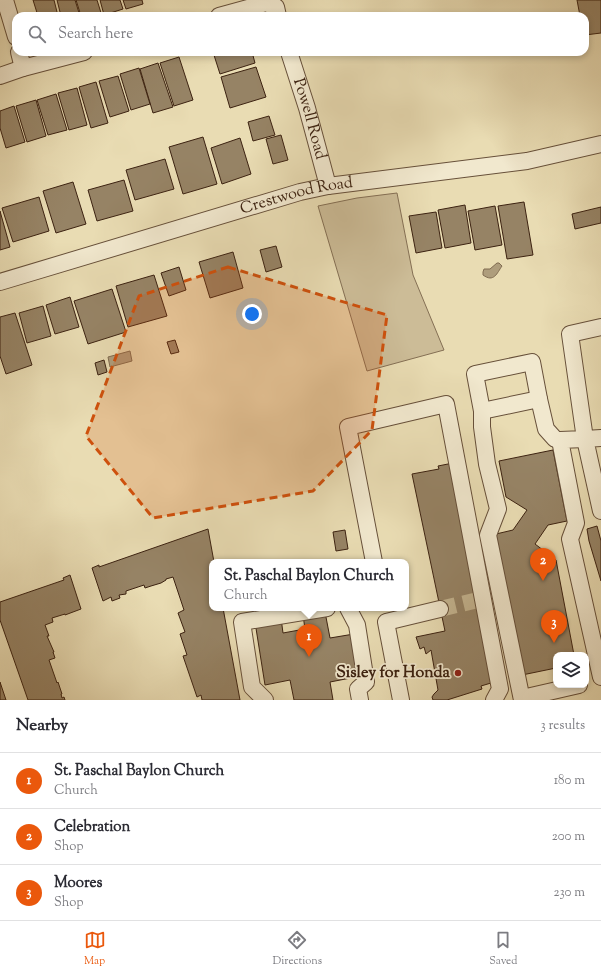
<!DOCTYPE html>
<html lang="en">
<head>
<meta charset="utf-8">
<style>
  :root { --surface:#fff; --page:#f2f2f3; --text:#2b2b33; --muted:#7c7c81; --line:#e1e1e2; --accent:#ea580c }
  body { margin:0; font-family:"Sorts Mill Goudy",serif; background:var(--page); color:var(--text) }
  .controls { position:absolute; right:12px; bottom:12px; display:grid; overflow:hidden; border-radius:8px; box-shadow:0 2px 6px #0003 }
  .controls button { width:36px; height:36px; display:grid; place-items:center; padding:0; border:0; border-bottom:1px solid var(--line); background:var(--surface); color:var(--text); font:20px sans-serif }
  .you { position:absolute; left:252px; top:314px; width:14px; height:14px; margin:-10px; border:3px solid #fff; border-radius:50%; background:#1a73e8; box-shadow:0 0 0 6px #1a73e833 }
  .badge { display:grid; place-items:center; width:26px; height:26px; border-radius:50%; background:var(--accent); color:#fff; font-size:13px; font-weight:700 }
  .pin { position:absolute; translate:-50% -33px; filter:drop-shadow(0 1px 2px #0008) }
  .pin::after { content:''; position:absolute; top:21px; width:14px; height:12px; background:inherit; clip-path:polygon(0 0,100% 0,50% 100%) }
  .popup { position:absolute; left:209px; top:559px; width:200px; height:52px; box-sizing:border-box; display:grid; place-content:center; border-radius:8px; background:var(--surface); filter:drop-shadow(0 1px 3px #0005); font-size:13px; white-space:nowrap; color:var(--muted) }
  .popup b { font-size:15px; color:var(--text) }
  .popup::after { content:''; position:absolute; left:50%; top:100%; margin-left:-8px; border:8px solid transparent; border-top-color:var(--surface) }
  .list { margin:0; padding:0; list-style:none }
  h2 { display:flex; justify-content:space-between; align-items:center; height:52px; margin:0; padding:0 16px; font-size:17px }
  h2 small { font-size:13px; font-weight:400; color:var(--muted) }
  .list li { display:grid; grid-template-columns:26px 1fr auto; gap:12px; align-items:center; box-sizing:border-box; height:56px; padding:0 16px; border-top:1px solid var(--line) }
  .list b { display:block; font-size:15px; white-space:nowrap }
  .list p { margin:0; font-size:13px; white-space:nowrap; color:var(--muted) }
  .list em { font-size:13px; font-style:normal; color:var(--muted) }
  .icon { flex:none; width:22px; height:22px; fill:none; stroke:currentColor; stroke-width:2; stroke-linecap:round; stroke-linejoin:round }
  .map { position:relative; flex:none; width:601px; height:700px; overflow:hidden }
  .search { position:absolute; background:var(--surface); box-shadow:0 2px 6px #0003; left:12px; right:12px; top:12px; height:44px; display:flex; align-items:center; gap:10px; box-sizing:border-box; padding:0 14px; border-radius:12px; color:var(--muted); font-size:15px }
  .sheet { height:220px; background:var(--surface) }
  nav { display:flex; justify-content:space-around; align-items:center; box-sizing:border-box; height:56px; border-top:1px solid var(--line); background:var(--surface); font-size:11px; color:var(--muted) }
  nav a { display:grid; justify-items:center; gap:2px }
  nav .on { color:var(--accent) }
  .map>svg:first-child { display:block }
</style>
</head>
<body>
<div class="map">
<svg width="601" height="700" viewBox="0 0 601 700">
  <rect width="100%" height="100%" fill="#e9dcb3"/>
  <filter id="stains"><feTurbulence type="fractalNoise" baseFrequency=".005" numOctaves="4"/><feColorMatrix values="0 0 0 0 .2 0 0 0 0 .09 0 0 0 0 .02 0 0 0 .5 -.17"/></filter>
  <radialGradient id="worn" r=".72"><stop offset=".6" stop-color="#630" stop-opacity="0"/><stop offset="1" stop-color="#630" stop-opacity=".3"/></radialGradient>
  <!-- green -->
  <path fill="#ccbc97" stroke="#846f54" d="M397,193L413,275L444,350L367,371L318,206L357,198Z"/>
  <!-- water -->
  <g fill="#ae9d7c" stroke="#806c51">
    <path d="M497,263H499L502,266C497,273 494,283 483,275V272L484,269H490Z"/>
    <path d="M130,351L132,361L110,367L108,357Z"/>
  </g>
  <!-- building -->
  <g fill="#968365" stroke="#3c2211">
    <path d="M33,0H54L58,16H38Z"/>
    <path d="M57,0H75L80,16H61Z"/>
    <path d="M76,0H97L102,16H81Z"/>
    <path d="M100,0H120L123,9L104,15Z"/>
    <path d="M123,0H142L143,4L126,9Z"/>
    <path d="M577,0H601V33L585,35V16H580Z"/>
    <path d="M213,52H252L255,63L220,74Z"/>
    <path d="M179,57L193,100L174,106L160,63Z"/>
    <path d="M158,63L173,107L153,113L140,69Z"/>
    <path d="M256,67L266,97L230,108L221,77Z"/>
    <path d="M139,68L150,104L131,110L120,74Z"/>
    <path d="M118,76L129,111L110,117L99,81Z"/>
    <path d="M96,82L108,123L91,128L79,87Z"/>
    <path d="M77,88L87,125L69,130L58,93Z"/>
    <path d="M56,94L67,130L48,135L37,100Z"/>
    <path d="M36,100L46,136L27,142L16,106Z"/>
    <path d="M14,106L25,142L6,148L0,128V111Z"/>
    <path d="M269,116L275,135L253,141L248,122Z"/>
    <path d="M281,135L288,160L273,164L266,139Z"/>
    <path d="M203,137L217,184L183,194L169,147Z"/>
    <path d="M240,138L251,174L222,184L211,148Z"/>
    <path d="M165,159L174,189L135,200L126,170Z"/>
    <path d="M124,180L133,211L97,221L88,190Z"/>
    <path d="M73,182L86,224L56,233L43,191Z"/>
    <path d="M39,197L49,231L13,242L2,208Z"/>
    <path d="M524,202L533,255L507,259L498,206Z"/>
    <path d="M465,205L471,243L445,248L438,210Z"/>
    <path d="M495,206L502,245L475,250L468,211Z"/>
    <path d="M601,207V223L575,229L572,214Z"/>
    <path d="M0,211L10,247L0,250Z"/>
    <path d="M436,212L442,248L416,253L409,216Z"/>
    <path d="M276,246L282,267L266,272L260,250Z"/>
    <path d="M233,252L243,288L210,298L199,262Z"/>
    <path d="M179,267L186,290L169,296L161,273Z"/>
    <path d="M154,275L167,316L128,327L116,286Z"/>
    <path d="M112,289L126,332L88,344L74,301Z"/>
    <path d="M70,297L79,327L55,334L46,305Z"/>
    <path d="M43,306L51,336L27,343L19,313Z"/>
    <path d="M15,313L32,365L6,374L0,356V317Z"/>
    <path d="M175,340L179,352L171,354L167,342Z"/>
    <path d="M104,360L107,372L98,375L95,363Z"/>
    <path d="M553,450L567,521L548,525L535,544L556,560L574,655H556V668L522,675L496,534L513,530L527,510L506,497L499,461Z"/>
    <path d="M453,463L491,683L481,686L482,689L447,700H433L432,697L434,694L438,690L431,650L426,654L424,647L420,649L416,637L445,631L412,474L439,469L438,466Z"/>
    <path d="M597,526L601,541V581L589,541L587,529Z"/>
    <path d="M208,529L214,562H212V608H223L240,700H202L201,695L197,697L183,656L187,655L180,634L185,632L178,613L184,610L173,577L166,579V580L161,583L151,586L145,588L144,585L126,591V594L119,595L120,598L112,601L111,597L103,601L92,568L99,565V567Z"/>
    <path d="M345,530L348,549L336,551L333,532Z"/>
    <path d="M70,575L81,609L65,615V614L52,618L53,622L45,625L49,636H47L54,652H53L55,658L49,660L57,683L58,682L62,694H61L62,698L64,697L65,700H28L0,620V602L64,580L63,578Z"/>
    <path d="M325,612L330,638L354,634L361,676L330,682L333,700H294L290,680L265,685L255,622L281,618L283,633L305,629L303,615Z"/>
    <path d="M0,682L6,700H0Z"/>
  </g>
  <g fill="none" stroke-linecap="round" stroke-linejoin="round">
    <!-- minor-tunnel -->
    <path stroke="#c6b793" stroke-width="16" stroke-dasharray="16 8" stroke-linecap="butt" d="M440,609L478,600"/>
    <defs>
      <g id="minor">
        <path d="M5,0L16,37"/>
        <path d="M219,16L266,3L276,7L278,16"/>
        <path d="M19,52L23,68"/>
        <path id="s1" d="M289,52L307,108L328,186"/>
        <path d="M0,76L23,68L84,52"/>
        <path id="s2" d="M0,282L300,192L328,186L527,161L601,144"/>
        <path d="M601,327L570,334L585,439L560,440L576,523L570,539L601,677"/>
        <path d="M482,411L539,399"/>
        <path d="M601,438L585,439L601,511"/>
        <path d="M374,562L348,427L446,404L500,689L494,700"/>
        <path d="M348,608L357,625L366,682L358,689L360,700"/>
        <path d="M522,698L579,685"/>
        <path d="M265,700L252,687L242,622L327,608"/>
        <path d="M401,700L386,622L440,609"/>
        <path d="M522,700L488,535L498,509L487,464L482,427V411L475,374L532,362L539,399L546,429L555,439L560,440"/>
      </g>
    </defs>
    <!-- minor casing -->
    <use href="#minor" stroke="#67503a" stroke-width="18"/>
    <!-- minor -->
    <use href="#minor" stroke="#f1e8ce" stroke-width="16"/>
  </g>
  <!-- marked area -->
  <path fill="#ce510d" fill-opacity="0.2" stroke="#ce510d" stroke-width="3" stroke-dasharray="8 5" stroke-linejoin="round" d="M228,267L387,315L372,430L313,491L153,518L86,436L139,296Z"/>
  <!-- markers -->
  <circle fill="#8f2418" stroke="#f1e8ce" stroke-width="1.5" cx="458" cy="673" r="4"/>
  <g text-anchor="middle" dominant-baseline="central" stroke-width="3.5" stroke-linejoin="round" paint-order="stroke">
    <!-- street labels -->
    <g font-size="16" fill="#3c2211" stroke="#f1e8ce">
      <text stroke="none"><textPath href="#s1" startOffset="70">Powell Road</textPath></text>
      <text stroke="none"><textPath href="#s2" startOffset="309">Crestwood Road</textPath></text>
    </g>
    <!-- poi labels -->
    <g font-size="16" font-weight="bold" fill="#3c2211" stroke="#f1e8ce" text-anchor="end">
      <text x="450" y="673">Sisley for Honda</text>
    </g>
  </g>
  <rect width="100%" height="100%" filter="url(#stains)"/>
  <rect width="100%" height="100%" fill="url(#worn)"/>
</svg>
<div class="controls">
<button><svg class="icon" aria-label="layers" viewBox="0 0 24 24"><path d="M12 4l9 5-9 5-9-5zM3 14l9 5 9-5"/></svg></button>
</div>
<div class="you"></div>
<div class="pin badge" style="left:309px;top:657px">1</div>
<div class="popup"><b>St. Paschal Baylon Church</b>Church</div>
<div class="pin badge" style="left:543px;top:581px">2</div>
<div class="pin badge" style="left:554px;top:643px">3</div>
<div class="search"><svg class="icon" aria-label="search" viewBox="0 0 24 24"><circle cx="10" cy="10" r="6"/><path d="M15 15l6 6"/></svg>Search here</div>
</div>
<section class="sheet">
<h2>Nearby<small>3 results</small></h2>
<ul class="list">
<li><span class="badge">1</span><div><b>St. Paschal Baylon Church</b><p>Church</p></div><em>180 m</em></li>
<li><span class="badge">2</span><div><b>Celebration</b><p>Shop</p></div><em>200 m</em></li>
<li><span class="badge">3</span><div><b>Moores</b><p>Shop</p></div><em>230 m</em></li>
</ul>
</section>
<nav>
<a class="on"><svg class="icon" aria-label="map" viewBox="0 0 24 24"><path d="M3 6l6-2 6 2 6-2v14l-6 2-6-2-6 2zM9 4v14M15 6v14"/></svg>Map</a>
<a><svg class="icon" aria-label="directions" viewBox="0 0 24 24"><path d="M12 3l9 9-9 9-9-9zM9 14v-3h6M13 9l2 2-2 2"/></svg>Directions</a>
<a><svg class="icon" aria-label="saved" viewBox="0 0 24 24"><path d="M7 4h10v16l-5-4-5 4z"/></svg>Saved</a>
</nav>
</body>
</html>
